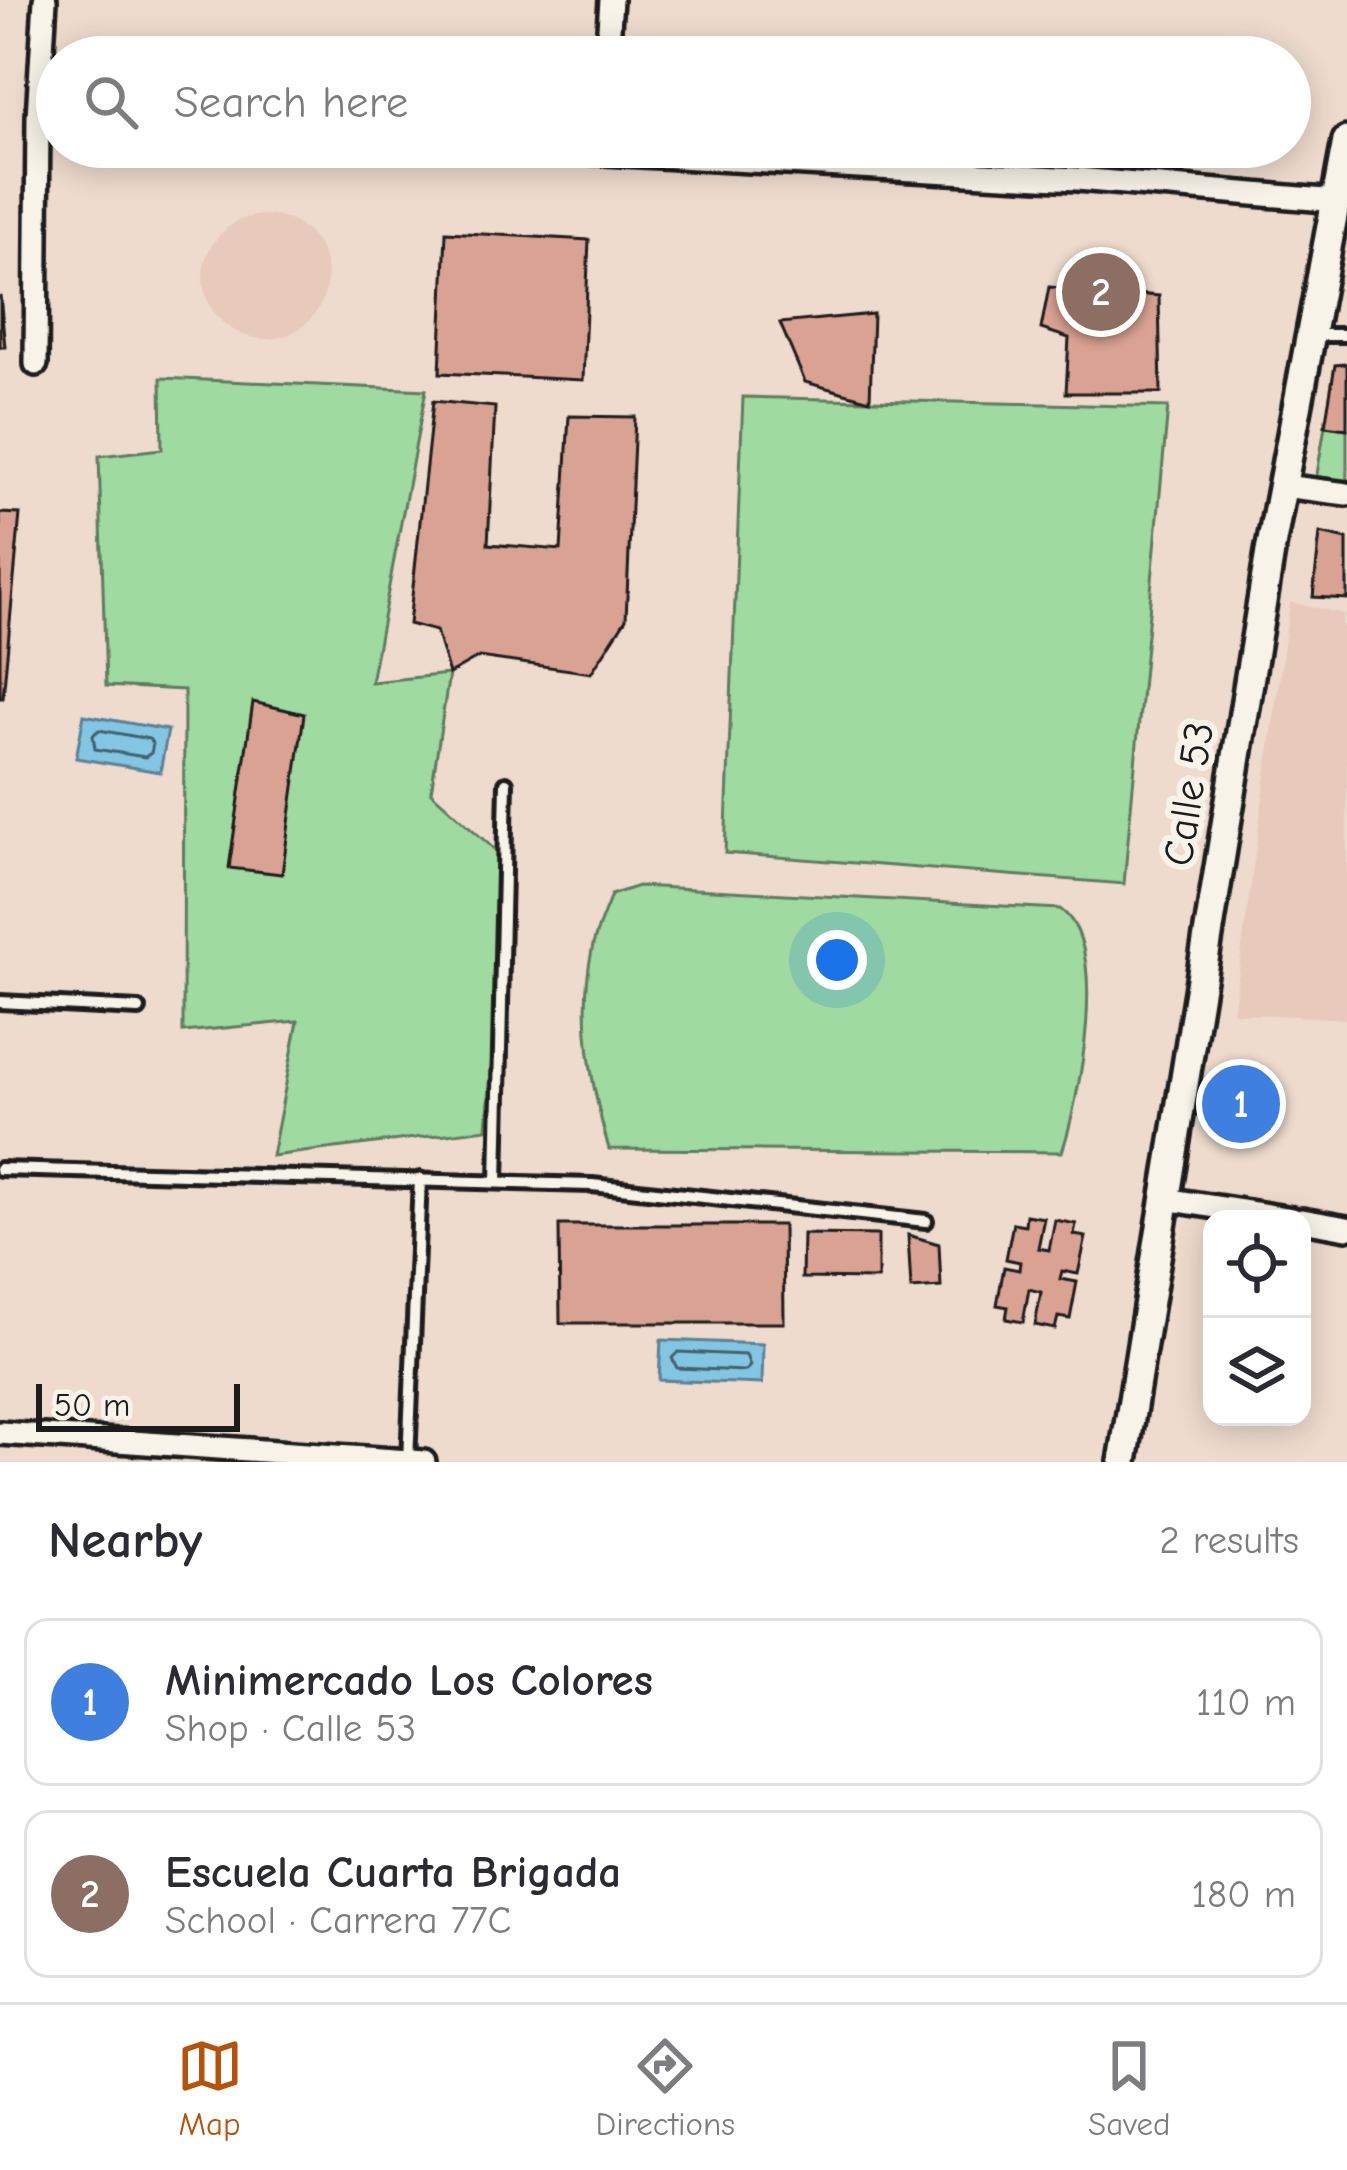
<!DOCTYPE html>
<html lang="en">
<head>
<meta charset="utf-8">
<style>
  :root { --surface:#fff; --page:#f7f7f7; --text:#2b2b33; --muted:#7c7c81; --line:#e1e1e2; --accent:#b45309 }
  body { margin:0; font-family:"Comic Neue",sans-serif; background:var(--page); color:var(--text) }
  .controls { position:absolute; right:36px; bottom:36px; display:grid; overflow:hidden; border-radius:24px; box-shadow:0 6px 30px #0003 }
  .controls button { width:108px; height:108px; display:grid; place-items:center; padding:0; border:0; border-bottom:3px solid var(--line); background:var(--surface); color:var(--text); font:60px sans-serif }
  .scale { position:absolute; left:36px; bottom:30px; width:204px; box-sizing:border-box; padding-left:12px; border:6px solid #1c1c1c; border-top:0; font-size:33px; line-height:42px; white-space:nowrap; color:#1c1c1c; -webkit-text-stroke:9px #f7f3e8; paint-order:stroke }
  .you { position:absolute; left:837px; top:960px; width:42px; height:42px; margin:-30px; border:9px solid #fff; border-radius:50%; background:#1a73e8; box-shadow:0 0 0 18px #1a73e833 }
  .badge { display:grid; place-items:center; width:78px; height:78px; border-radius:50%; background:var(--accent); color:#fff; font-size:39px; font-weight:700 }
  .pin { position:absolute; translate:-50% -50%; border:6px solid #fff; box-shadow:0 3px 12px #0006 }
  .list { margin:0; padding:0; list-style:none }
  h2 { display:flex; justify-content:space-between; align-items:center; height:156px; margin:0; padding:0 48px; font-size:51px }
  h2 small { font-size:39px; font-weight:400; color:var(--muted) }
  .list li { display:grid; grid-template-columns:78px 1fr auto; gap:36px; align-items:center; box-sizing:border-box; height:168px; margin:0 24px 24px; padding:0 24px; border:3px solid var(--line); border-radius:24px }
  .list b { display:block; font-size:45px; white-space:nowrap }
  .list p { margin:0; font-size:39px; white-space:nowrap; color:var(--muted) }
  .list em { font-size:39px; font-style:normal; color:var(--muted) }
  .icon { flex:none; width:66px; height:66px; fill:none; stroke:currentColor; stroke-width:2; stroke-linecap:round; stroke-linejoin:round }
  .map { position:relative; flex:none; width:1347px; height:1462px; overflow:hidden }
  .search { position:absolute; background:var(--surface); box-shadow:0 6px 30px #0003; left:36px; right:36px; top:36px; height:132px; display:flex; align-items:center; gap:30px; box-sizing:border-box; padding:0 42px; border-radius:66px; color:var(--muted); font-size:45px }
  .sheet { height:540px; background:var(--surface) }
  nav { display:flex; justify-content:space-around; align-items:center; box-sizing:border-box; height:168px; border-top:3px solid var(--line); background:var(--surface); font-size:33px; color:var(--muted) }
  nav a { display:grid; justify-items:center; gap:6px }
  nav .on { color:var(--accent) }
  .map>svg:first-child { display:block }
</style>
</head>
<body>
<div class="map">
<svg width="1347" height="1462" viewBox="0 0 1347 1462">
  <rect width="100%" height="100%" fill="#eedbce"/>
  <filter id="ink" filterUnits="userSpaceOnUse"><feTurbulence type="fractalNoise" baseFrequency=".00833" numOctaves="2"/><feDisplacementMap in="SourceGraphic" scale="24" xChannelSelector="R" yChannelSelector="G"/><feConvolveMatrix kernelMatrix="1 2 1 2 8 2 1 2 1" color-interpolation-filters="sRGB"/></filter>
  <g filter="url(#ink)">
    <!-- built -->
    <g fill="#e8cabc">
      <circle cx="265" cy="277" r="62"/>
      <path d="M1290,602L1344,614L1341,625L1347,627V1019L1233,1013Z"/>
    </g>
    <!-- green -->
    <g fill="#9fdaa0" stroke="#5e7b5e" stroke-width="3">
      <path d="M161,378L426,390L371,682L449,674L431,792L505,859L487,1129L272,1156L298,1021L183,1032L184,690L106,686L99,456L162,449Z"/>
      <path d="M743,397L1168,407L1124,884L725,853Z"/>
      <path d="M1325,426L1347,429V484L1316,480Z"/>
      <path d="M638,886L1060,909C1111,943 1079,1101 1062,1152L609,1149C591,1086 578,1015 592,950C595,931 605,913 611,895Z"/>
    </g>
    <!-- water -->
    <g fill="#83c6e4" stroke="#5a8294" stroke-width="3">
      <path d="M84,715L168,730L160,772L76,758Z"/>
      <path d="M661,1340L763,1344L762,1384L659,1380Z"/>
    </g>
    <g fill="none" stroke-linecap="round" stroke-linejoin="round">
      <!-- shore -->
      <g stroke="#45606c" stroke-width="3">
        <path d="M99,730L149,739L153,744L151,753L145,757L95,749L93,735Z"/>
        <path d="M678,1352L746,1355L750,1366L745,1371L677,1368L672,1358Z"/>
      </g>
    </g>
    <!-- building -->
    <g fill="#daa293" stroke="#1c1c1c" stroke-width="3">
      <path d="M446,232L589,240L583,380L440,373Z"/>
      <path d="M1049,287L1159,296L1161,393H1066L1069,338L1041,329Z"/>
      <path d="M0,295L5,347H0Z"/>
      <path d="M873,314L870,400L805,382L780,323Z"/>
      <path d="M1347,364V429L1325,426L1335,365Z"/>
      <path d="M433,401L495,407L488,544L561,550L569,416L635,417L626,619L591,673L479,657L449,674L436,631L409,624Z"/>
      <path d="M0,513L20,514L3,698H0Z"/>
      <path d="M1320,533L1347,539V599L1313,597Z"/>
      <path d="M253,702L304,714L282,874L229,868Z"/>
      <path d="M1026,1215L1044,1218L1038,1248L1049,1250L1055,1220L1076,1224L1074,1235L1086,1237L1078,1274L1062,1271L1060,1279L1077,1282L1070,1319L1058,1317L1055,1329L1035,1325L1041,1292L1029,1289L1023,1322L1006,1319L1008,1307L997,1305L1004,1267L1019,1270L1020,1262L1006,1259L1013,1223L1025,1225Z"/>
      <path d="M559,1225H783L784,1323H560Z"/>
      <path d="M803,1234L878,1235V1279L802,1278Z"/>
      <path d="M908,1235L939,1244L941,1287L911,1289Z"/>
    </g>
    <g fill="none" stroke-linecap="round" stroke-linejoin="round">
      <defs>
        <g id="service">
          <path d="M1311,335H1347"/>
          <path d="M0,1002L139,1009"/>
          <path d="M0,1169L592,1185L926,1221"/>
          <path d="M497,1182L506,783"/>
          <path d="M408,1461L420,1179"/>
        </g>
        <g id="minor">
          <path d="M607,57L611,0"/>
          <path d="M495,147L1077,179L1337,201"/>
          <path d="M36,364L38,117L45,0"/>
          <path d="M1283,486L1347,494"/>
          <path d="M1165,1199L1293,1219"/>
          <path d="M1302,1220L1347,1228"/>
          <path d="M0,1433L424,1462"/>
        </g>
        <path id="tertiary" d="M1123,1462L1270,552L1347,141"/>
      </defs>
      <!-- service casing -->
      <use href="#service" stroke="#1c1c1c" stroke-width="20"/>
      <!-- minor casing -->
      <use href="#minor" stroke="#1c1c1c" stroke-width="30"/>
      <!-- tertiary casing -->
      <use href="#tertiary" stroke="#1c1c1c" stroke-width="36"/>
      <!-- service -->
      <use href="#service" stroke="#f7f3e8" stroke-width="10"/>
      <!-- minor -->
      <use href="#minor" stroke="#f7f3e8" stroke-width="21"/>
      <!-- tertiary -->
      <use href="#tertiary" stroke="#f7f3e8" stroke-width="27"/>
    </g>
  </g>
  <g text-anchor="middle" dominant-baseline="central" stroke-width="12" stroke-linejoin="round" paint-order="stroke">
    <!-- street labels -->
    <g font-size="42" fill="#1c1c1c" stroke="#f7f3e8">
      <text transform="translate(1189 794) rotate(-81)">Calle 53</text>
    </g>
  </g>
</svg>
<div class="controls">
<button><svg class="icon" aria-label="locate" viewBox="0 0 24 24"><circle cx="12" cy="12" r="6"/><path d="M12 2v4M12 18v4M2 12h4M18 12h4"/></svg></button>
<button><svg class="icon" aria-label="layers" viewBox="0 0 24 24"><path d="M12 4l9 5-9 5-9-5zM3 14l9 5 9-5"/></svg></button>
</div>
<div class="scale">50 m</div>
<div class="you"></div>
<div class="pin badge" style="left:1241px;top:1104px;background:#3f7fe0">1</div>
<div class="pin badge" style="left:1101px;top:292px;background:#8d6e63">2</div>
<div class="search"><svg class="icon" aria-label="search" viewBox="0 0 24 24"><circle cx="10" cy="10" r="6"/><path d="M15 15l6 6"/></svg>Search here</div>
</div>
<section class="sheet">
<h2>Nearby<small>2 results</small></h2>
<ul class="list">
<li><span class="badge" style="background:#3f7fe0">1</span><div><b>Minimercado Los Colores</b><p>Shop · Calle 53</p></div><em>110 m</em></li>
<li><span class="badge" style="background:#8d6e63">2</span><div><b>Escuela Cuarta Brigada</b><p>School · Carrera 77C</p></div><em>180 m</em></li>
</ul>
</section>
<nav>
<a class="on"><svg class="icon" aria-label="map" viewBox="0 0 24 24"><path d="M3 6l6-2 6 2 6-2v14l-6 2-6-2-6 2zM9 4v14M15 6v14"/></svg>Map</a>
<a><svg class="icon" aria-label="directions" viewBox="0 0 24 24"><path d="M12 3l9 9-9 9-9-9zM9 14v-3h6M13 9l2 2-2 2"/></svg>Directions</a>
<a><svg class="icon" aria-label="saved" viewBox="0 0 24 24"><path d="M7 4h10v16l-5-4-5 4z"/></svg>Saved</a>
</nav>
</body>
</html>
